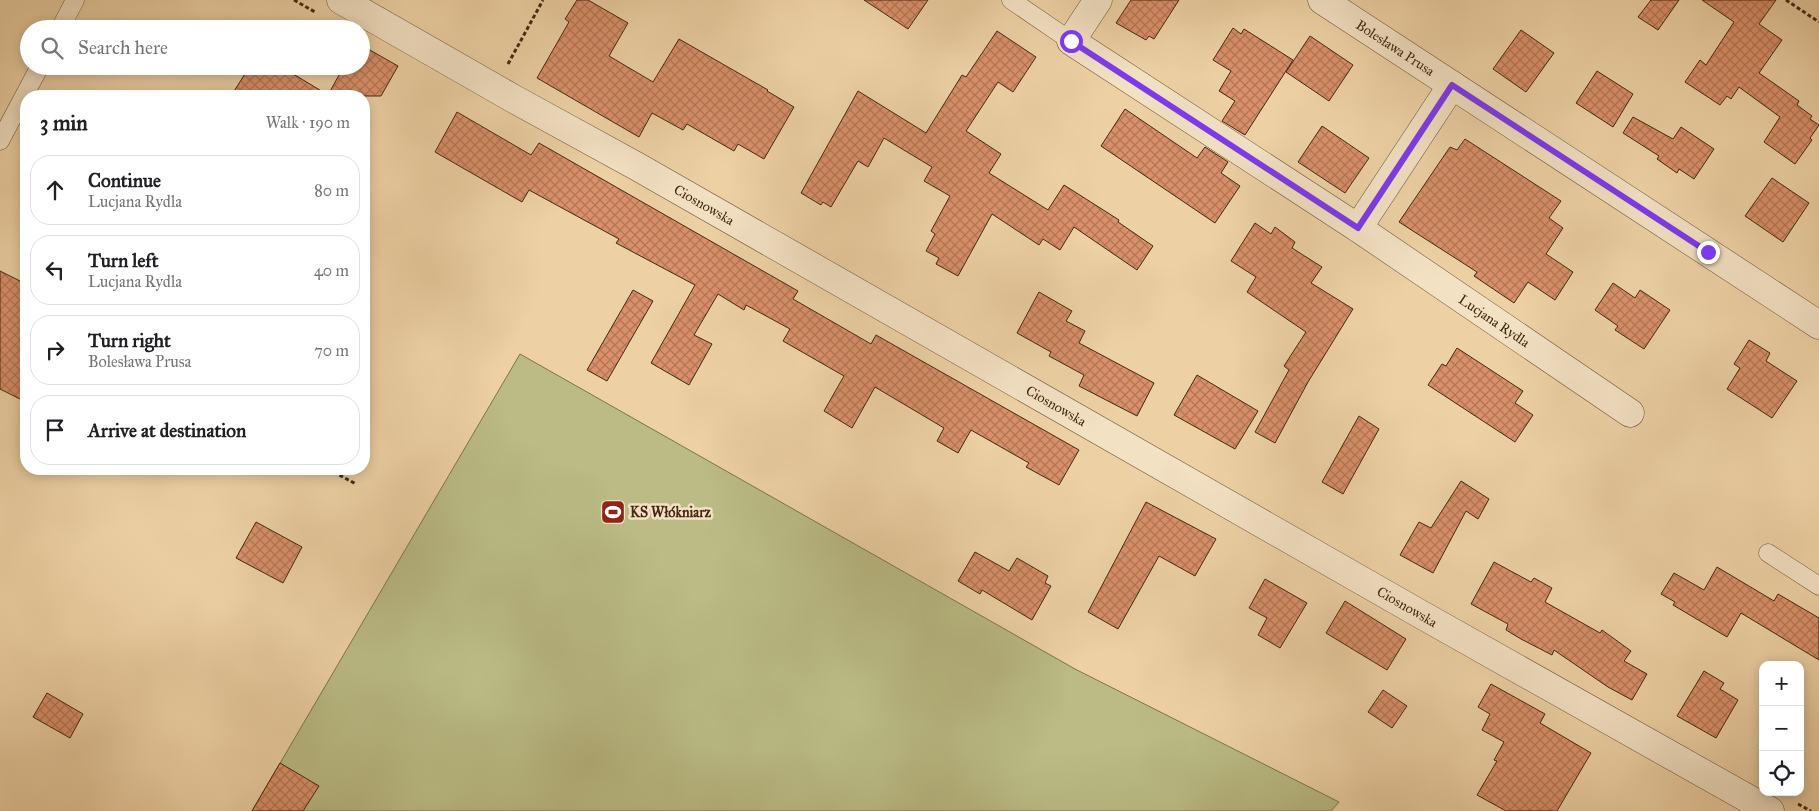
<!DOCTYPE html>
<html lang="en">
<head>
<meta charset="utf-8">
<style>
  :root { --surface:#fff; --page:#f6f6f6; --text:#202124; --muted:#757577; --line:#e0e0e0 }
  body { margin:0; font-family:"IM FELL Great Primer",serif; background:var(--page); color:var(--text) }
  .controls { position:absolute; right:15px; bottom:15px; display:grid; overflow:hidden; border-radius:10px; box-shadow:0 2px 12px #0003 }
  .controls button { width:45px; height:45px; display:grid; place-items:center; padding:0; border:0; border-bottom:1px solid var(--line); background:var(--surface); color:var(--text); font:25px sans-serif }
  .stop { position:absolute; width:15px; height:15px; margin:-11px; border:4px solid #7c3aed; border-radius:50%; background:#fff }
  .stop.end { background:#7c3aed; border-color:#fff; box-shadow:0 1px 5px #0008 }
  .list { margin:0; padding:0; list-style:none }
  h2 { display:flex; justify-content:space-between; align-items:center; height:65px; margin:0; padding:0 20px; font-size:21px }
  h2 small { font-size:16px; font-weight:400; color:var(--muted) }
  .list li { display:grid; grid-template-columns:32px 1fr auto; gap:15px; align-items:center; box-sizing:border-box; height:70px; margin:0 10px 10px; padding:0 10px; border:1px solid var(--line); border-radius:20px }
  .list b { display:block; font-size:19px; white-space:nowrap }
  .list p { margin:0; font-size:16px; white-space:nowrap; color:var(--muted) }
  .list em { font-size:16px; font-style:normal; color:var(--muted) }
  .icon { flex:none; width:28px; height:28px; fill:none; stroke:currentColor; stroke-width:2; stroke-linecap:round; stroke-linejoin:round }
  .map { position:relative; flex:none; width:1819px; height:811px; overflow:hidden }
  .search { position:absolute; background:var(--surface); box-shadow:0 2px 12px #0003; left:20px; top:20px; width:350px; height:55px; display:flex; align-items:center; gap:12px; box-sizing:border-box; padding:0 18px; border-radius:28px; color:var(--muted); font-size:19px }
  .panel { position:absolute; background:var(--surface); box-shadow:0 2px 12px #0003; left:20px; top:90px; width:350px; height:385px; border-radius:20px }
  .map>svg:first-child { display:block }
</style>
</head>
<body>
<div class="map">
<svg width="1819" height="811" viewBox="0 0 1819 811">
  <defs>
    <pattern id="building-cross-hatch" width="8" height="8" patternUnits="userSpaceOnUse" patternTransform="scale(1.25)"><rect width="8" height="8" fill="#da906a"/><path d="M0 0l8 8M0 8l8-8" fill="none" stroke="#b27656"/></pattern>
  </defs>
  <rect width="100%" height="100%" fill="#edd1a5"/>
  <filter id="stains"><feTurbulence type="fractalNoise" baseFrequency=".004" numOctaves="4"/><feColorMatrix values="0 0 0 0 .2 0 0 0 0 .09 0 0 0 0 .02 0 0 0 .5 -.17"/></filter>
  <radialGradient id="worn" r=".72"><stop offset=".6" stop-color="#630" stop-opacity="0"/><stop offset="1" stop-color="#630" stop-opacity=".3"/></radialGradient>
  <!-- green -->
  <path fill="#babb85" stroke="#7f724c" d="M520,354L1075,669L1339,802L1331,811H252Z"/>
  <!-- building -->
  <g fill="url(#building-cross-hatch)" stroke="#442812">
    <path d="M577,0H588L628,23L609,56L653,82L679,39L768,90L767,91L794,107L764,159L738,144L734,151L687,124L683,130L652,113L639,137L537,78L569,22L565,19Z"/>
    <path d="M864,0H928L908,29Z"/>
    <path d="M1131,0H1179L1154,39L1149,36L1146,40L1116,23Z"/>
    <path d="M1651,0H1679L1658,30L1638,17Z"/>
    <path d="M1702,0H1776L1759,24L1782,40L1759,73L1799,101L1797,105L1812,116L1810,119L1819,125L1810,138L1812,140L1795,164L1764,142L1780,117L1739,87L1731,99L1727,96L1720,105L1685,82L1700,60L1706,65L1734,22Z"/>
    <path d="M1233,28L1241,34L1244,29L1293,60L1245,135L1222,121L1235,101L1219,91L1231,71L1213,60Z"/>
    <path d="M1521,30L1554,53L1526,92L1493,69Z"/>
    <path d="M997,31L1036,57L1013,92L998,82L966,131L1001,154L989,173L1048,210L1064,185L1119,220L1118,222L1153,246L1137,270L1074,227L1060,250L1043,239L1039,245L992,214L958,276L936,264L939,258L926,251L935,234L931,231L950,196L924,181L932,167L884,138L868,167L858,161L831,207L823,202L821,205L801,193L858,91L926,133L962,75L966,77Z"/>
    <path d="M1310,36L1353,65L1329,101L1286,72Z"/>
    <path d="M361,45L398,66L381,96H231L250,66H280L328,95L344,66H361Z"/>
    <path d="M1597,71L1633,94L1613,127L1576,103Z"/>
    <path d="M1125,109L1197,158L1205,147L1228,162L1221,173L1240,186L1215,223L1101,146Z"/>
    <path d="M457,112L531,155L539,143L798,291L793,299L871,344L876,335L1079,450L1059,485L1026,467L1029,463L971,430L958,453L937,441L944,428L875,387L852,428L824,411L844,376L783,341L790,329L746,305L744,310L718,294L694,335L712,344L689,385L651,363L695,285L616,243L619,239L529,190L522,202L435,152Z"/>
    <path d="M1633,117L1673,139L1681,127L1714,149L1694,179L1679,169L1677,173L1657,159L1659,156L1623,133Z"/>
    <path d="M1322,126L1369,158L1345,193L1298,162Z"/>
    <path d="M1465,139L1561,201L1549,218L1563,228L1546,254L1573,272L1555,300L1528,282L1514,303L1474,276L1477,272L1399,222L1450,147L1457,150Z"/>
    <path d="M1772,178L1809,203L1783,242L1745,216Z"/>
    <path d="M1255,223L1271,234L1275,227L1295,242L1292,248L1322,267L1311,283L1353,309L1308,382L1275,443L1255,432L1289,370L1284,366L1306,332L1247,292L1256,277L1231,261Z"/>
    <path d="M0,271L26,284V402L0,389Z"/>
    <path d="M1613,283L1635,298L1640,290L1670,310L1644,349L1615,330L1618,326L1595,310Z"/>
    <path d="M633,290L653,301L607,381L587,370Z"/>
    <path d="M1039,292L1072,311L1066,321L1085,331L1079,343L1154,383L1137,416L1079,386L1084,375L1049,356L1051,352L1017,333Z"/>
    <path d="M1749,340L1770,353L1766,361L1797,381L1772,418L1727,389L1740,368L1734,364Z"/>
    <path d="M1457,348L1523,391L1515,403L1533,415L1515,442L1428,385L1442,364L1446,366Z"/>
    <path d="M1197,375L1258,411L1235,449L1174,415Z"/>
    <path d="M1359,416L1379,429L1343,494L1322,482Z"/>
    <path d="M1461,481L1489,499L1478,519L1466,511L1433,573L1400,555L1419,522L1431,528Z"/>
    <path d="M1146,502L1216,539L1195,576L1159,556L1118,629L1088,612Z"/>
    <path d="M256,522L302,547L283,583L236,558Z"/>
    <path d="M975,552L1009,571L1017,558L1048,576L1045,583L1051,586L1032,620L982,590L980,594L958,581Z"/>
    <path d="M1494,562L1531,582L1534,578L1552,588L1545,602L1600,633L1602,630L1631,651L1624,661L1647,674L1632,700L1608,687L1554,650L1552,655L1521,639L1506,630L1508,624L1471,604Z"/>
    <path d="M1717,567L1774,601L1778,594L1819,618V660L1741,613L1727,637L1673,605L1675,602L1661,594L1674,573L1704,590Z"/>
    <path d="M1265,579L1307,603L1280,648L1258,635L1267,618L1249,608Z"/>
    <path d="M1345,601L1406,639L1387,670L1326,633Z"/>
    <path d="M1704,671L1724,683L1720,689L1738,700L1716,738L1677,716Z"/>
    <path d="M1491,684L1545,714L1540,723L1591,753L1557,811H1506L1477,795L1497,761L1494,760L1504,742L1482,730L1490,714L1478,707Z"/>
    <path d="M1383,690L1407,706L1392,728L1368,712Z"/>
    <path d="M47,693L83,714L70,738L33,717Z"/>
    <path d="M280,763L319,786L303,811H252Z"/>
  </g>
  <g fill="none" stroke-linecap="round" stroke-linejoin="round">
    <defs>
      <g id="lane">
        <path d="M1011,0L1071,41"/>
        <path d="M60,29L75,0"/>
        <path d="M0,141L40,66"/>
        <path d="M1768,553L1819,586"/>
      </g>
      <g id="street">
        <path d="M341,0L514,99L638,167L1422,615L1770,811"/>
        <path d="M1098,0L1071,41L1358,228L1630,413"/>
        <path d="M1322,0L1819,325"/>
        <path d="M1358,228L1452,85"/>
      </g>
    </defs>
    <!-- lane casing -->
    <use href="#lane" stroke="#6e5237" stroke-width="19"/>
    <!-- street casing -->
    <use href="#street" stroke="#6e5237" stroke-width="29"/>
    <!-- path -->
    <g stroke="#442812" stroke-width="3" stroke-dasharray="4 2.5" stroke-linecap="butt">
      <path d="M294,0L315,12"/>
      <path d="M1786,0L1819,22"/>
      <path d="M508,64L543,0"/>
      <path d="M328,469L356,484"/>
      <path d="M1798,804L1811,811"/>
    </g>
    <!-- lane -->
    <use href="#lane" stroke="#f3e1c4" stroke-width="18"/>
    <!-- street -->
    <use href="#street" stroke="#f3e1c4" stroke-width="28"/>
  </g>
  <g fill="none" stroke-linecap="round" stroke-linejoin="round">
    <!-- route -->
    <path stroke="#7c3aed" stroke-width="6" d="M1071,41L1358,228L1452,85L1708,252"/>
  </g>
  <!-- icons -->
  <defs>
    <symbol id="stadium-square" viewBox="-11 -11 22 22"><rect x="-9" y="-9" width="18" height="18" rx="4" fill="#8f2418" stroke="#f3e1c4"/><path d="M0-5a6.5 5 0 1 0 0 10a6.5 5 0 1 0 0-10ZM-3.5-1.8h7v3.6h-7Z" fill="#fff"/></symbol>
  </defs>
  <g fill-rule="evenodd">
    <use href="#stadium-square" x="599" y="498" width="28" height="28"/>
  </g>
  <g text-anchor="middle" dominant-baseline="central" stroke-width="5" stroke-linejoin="round" paint-order="stroke">
    <!-- street labels -->
    <g font-size="14" fill="#442812" stroke="#f3e1c4">
      <text transform="translate(1395 48) rotate(33)">Bolesława Prusa</text>
      <text transform="translate(704 205) rotate(30)">Ciosnowska</text>
      <text transform="translate(1494 321) rotate(34)">Lucjana Rydla</text>
      <text transform="translate(1056 406) rotate(30)">Ciosnowska</text>
      <text transform="translate(1407 607) rotate(30)">Ciosnowska</text>
    </g>
    <!-- poi labels -->
    <g font-size="14" font-weight="bold" fill="#442812" stroke="#f3e1c4" text-anchor="start">
      <text x="630" y="512">KS Włókniarz</text>
    </g>
  </g>
  <rect width="100%" height="100%" filter="url(#stains)"/>
  <rect width="100%" height="100%" fill="url(#worn)"/>
</svg>
<div class="controls">
<button>+</button>
<button>−</button>
<button><svg class="icon" aria-label="locate" viewBox="0 0 24 24"><circle cx="12" cy="12" r="6"/><path d="M12 2v4M12 18v4M2 12h4M18 12h4"/></svg></button>
</div>
<div class="stop" style="left:1071px;top:41px"></div>
<div class="stop end" style="left:1708px;top:252px"></div>
<div class="search"><svg class="icon" aria-label="search" viewBox="0 0 24 24"><circle cx="10" cy="10" r="6"/><path d="M15 15l6 6"/></svg>Search here</div>
<section class="panel">
<h2>3 min<small>Walk · 190 m</small></h2>
<ul class="list">
<li><svg class="icon" aria-label="ahead" viewBox="0 0 24 24"><path d="M12 20V5M6 11l6-6 6 6"/></svg><div><b>Continue</b><p>Lucjana Rydla</p></div><em>80 m</em></li>
<li><svg class="icon" aria-label="left" viewBox="0 0 24 24"><path d="M17 20v-9H6M10 6l-5 5 5 5"/></svg><div><b>Turn left</b><p>Lucjana Rydla</p></div><em>40 m</em></li>
<li><svg class="icon" aria-label="right" viewBox="0 0 24 24"><path d="M7 20v-9h11M14 6l5 5-5 5"/></svg><div><b>Turn right</b><p>Bolesława Prusa</p></div><em>70 m</em></li>
<li><svg class="icon" aria-label="arrive" viewBox="0 0 24 24"><path d="M6 21V4h12l-3 4 3 4H6"/></svg><div><b>Arrive at destination</b></div></li>
</ul>
</section>
</div>
</body>
</html>
